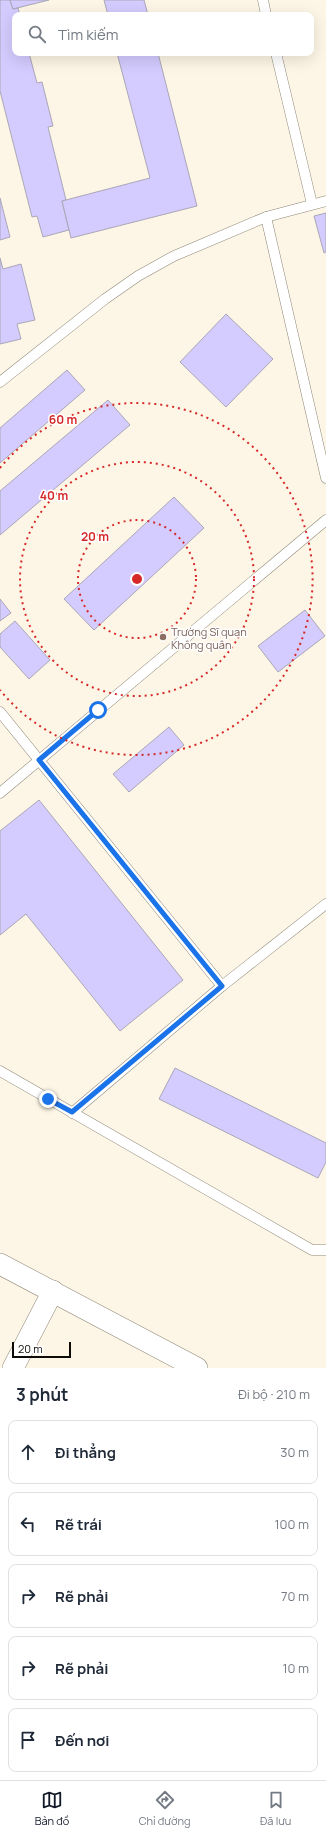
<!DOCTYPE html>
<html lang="vi">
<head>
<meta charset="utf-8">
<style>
  :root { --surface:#fff; --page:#f6f6f7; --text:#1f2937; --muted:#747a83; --line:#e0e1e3; --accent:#111827 }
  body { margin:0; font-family:Manrope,sans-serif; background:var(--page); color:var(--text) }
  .scale { position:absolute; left:12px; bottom:10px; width:59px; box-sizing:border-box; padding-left:4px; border:2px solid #0e0c07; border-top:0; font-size:11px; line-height:14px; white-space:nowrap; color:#0e0c07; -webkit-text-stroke:3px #fff; paint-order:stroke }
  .stop { position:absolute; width:12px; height:12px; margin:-9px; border:3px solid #1a73e8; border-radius:50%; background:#fff }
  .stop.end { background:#1a73e8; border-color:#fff; box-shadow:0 1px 4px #0008 }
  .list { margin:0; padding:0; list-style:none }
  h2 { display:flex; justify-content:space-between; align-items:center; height:52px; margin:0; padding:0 16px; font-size:17px }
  h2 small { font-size:13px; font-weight:400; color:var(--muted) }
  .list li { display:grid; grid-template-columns:26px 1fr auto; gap:12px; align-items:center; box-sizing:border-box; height:64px; margin:0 8px 8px; padding:0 8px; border:1px solid var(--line); border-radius:8px }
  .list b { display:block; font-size:15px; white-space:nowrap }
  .list em { font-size:13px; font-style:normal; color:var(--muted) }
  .icon { flex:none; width:22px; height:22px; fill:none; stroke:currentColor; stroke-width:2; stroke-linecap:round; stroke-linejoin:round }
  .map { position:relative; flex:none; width:326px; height:1368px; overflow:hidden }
  .search { position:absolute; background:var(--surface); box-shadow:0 4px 16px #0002; left:12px; right:12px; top:12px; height:44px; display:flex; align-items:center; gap:10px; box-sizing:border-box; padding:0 14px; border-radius:8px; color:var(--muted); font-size:15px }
  .sheet { height:412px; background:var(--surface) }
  nav { display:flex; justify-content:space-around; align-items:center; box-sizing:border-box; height:56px; border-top:1px solid var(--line); background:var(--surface); font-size:11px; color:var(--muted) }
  nav a { display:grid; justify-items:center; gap:2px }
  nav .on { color:var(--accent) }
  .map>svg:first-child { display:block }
</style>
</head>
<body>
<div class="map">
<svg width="326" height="1368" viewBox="0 0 326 1368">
  <rect width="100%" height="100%" fill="#fdf6e6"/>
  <!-- building -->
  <g fill="#d4cbfe" stroke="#aaa7b7">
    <path d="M0,0H10L13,9L18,8L20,15H15V53H29L37,83L42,82L53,126L48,127L66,200L62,201L69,230L43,237L37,216L32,217L0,91Z"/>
    <path d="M10,0H49L13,9Z"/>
    <path d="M104,0H144L148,15H108Z"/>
    <path d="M117,53H158L197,206L71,238L62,201L150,178Z"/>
    <path d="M0,198L10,237L0,240Z"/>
    <path d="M326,213V252L324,253L314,216Z"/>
    <path d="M0,258L3,269L21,264L35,320L17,324L21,339L0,344Z"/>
    <path d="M226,314L273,359L226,407L180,362Z"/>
    <path d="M67,370L85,390L0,463V428Z"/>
    <path d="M108,400L130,425L0,535V491Z"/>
    <path d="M174,497L204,528L94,630L64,599Z"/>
    <path d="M0,599L11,613L0,621Z"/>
    <path d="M305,610L325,636L278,672L258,646Z"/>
    <path d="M15,621L50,660L29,679L0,647V634Z"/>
    <path d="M169,727L184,745L129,792L113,774Z"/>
    <path d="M39,800L183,980L120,1031L26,914L0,935V831Z"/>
    <path d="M175,1068L326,1143V1162L318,1178L159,1099Z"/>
  </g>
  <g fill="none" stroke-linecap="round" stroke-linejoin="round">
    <defs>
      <g id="lane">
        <path d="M263,0L266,15"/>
        <path d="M276,53L312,204"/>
        <path d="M266,217L326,478"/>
        <path d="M0,382L105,299L138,276L174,256L266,217L326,201"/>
        <path d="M0,712L222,986"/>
        <path d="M0,793L326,520"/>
        <path d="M0,1071L312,1250H326"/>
        <path d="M72,1113L222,986L326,904"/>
      </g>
      <g id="street">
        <path d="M0,1264L197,1368"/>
        <path d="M13,1368L53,1291"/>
      </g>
    </defs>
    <!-- lane casing -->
    <use href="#lane" stroke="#8e8778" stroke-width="11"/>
    <!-- street casing -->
    <use href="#street" stroke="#8e8778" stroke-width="22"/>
    <!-- lane -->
    <use href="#lane" stroke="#fff" stroke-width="10"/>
    <!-- street -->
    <use href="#street" stroke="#fff" stroke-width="21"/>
  </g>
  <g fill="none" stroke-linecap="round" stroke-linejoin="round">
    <!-- route -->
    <path stroke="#1a73e8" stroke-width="5" d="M48,1099L72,1112L222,986L39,760L98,710"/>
  </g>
  <!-- distance rings -->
  <g fill="none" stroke="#d62828" stroke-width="2" stroke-dasharray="2 4">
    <circle cx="137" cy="579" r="59"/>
    <circle cx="137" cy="579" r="117"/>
    <path d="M0 468A176 176 0 1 1 0 690"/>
  </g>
  <!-- markers -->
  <circle fill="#8d6e63" stroke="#fff" stroke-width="1.5" cx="163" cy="637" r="4"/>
  <g text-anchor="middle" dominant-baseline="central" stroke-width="3" stroke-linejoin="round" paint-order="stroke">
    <!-- education labels -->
    <g font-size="11" fill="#785e54" stroke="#fff" text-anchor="start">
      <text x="171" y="631">Trường Sĩ quan<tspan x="171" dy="13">Không quân</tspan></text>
    </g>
  </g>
  <circle cx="137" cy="579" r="6" fill="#d62828" stroke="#fff" stroke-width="2"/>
  <g font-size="12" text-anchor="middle" font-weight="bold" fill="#d62828" stroke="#fff" stroke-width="3" stroke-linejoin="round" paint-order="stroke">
    <text x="63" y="424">60 m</text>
    <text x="54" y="500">40 m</text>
    <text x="95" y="541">20 m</text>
  </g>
</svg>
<div class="scale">20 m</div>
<div class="stop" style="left:98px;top:710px"></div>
<div class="stop end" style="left:48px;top:1099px"></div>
<div class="search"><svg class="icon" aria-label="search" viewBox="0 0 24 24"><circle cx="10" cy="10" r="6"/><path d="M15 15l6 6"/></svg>Tìm kiếm</div>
</div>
<section class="sheet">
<h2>3 phút<small>Đi bộ · 210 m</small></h2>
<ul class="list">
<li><svg class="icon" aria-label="ahead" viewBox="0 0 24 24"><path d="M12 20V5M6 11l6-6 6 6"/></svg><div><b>Đi thẳng</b></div><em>30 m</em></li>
<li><svg class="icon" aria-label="left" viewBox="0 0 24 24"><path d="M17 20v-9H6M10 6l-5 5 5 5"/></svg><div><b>Rẽ trái</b></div><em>100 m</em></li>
<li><svg class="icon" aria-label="right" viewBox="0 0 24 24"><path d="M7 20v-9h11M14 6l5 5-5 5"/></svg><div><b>Rẽ phải</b></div><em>70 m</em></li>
<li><svg class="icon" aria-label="right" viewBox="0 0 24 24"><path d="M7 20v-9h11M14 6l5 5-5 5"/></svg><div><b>Rẽ phải</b></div><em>10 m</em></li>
<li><svg class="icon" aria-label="arrive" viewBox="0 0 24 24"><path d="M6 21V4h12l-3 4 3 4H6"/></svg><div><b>Đến nơi</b></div></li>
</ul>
</section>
<nav>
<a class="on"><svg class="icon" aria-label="map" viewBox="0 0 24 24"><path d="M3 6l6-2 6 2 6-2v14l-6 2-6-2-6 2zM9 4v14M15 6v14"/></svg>Bản đồ</a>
<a><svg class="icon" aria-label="directions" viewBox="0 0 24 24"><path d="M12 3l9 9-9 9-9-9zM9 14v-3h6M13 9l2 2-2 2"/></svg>Chỉ đường</a>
<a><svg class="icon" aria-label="saved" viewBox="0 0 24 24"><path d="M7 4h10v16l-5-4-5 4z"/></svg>Đã lưu</a>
</nav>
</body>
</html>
